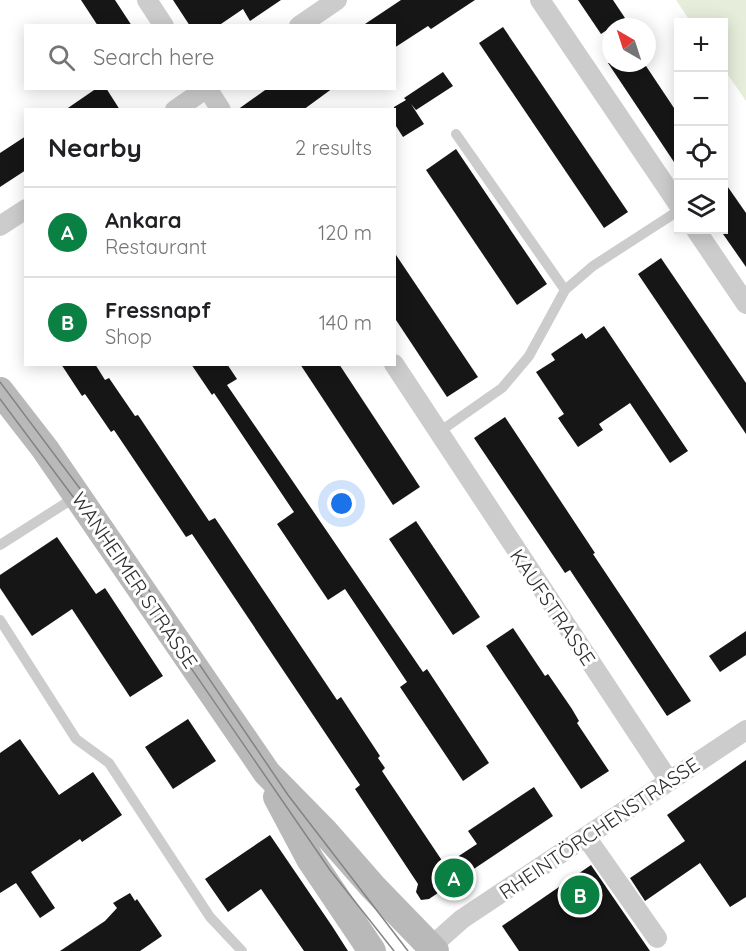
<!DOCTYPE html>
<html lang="en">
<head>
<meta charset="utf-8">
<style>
  :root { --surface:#fff; --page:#f2f2f2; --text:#202124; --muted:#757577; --line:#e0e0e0; --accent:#0b8043 }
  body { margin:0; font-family:Quicksand,sans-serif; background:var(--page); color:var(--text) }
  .controls { position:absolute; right:18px; top:18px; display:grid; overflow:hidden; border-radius:0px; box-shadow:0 3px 15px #0003 }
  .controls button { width:54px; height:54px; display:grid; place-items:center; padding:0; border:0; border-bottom:2px solid var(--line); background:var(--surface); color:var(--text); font:30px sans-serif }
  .compass { position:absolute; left:602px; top:18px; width:54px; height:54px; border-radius:50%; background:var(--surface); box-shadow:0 3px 15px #0003; rotate:321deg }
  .you { position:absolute; left:342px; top:504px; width:21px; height:21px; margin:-15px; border:4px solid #fff; border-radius:50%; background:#1a73e8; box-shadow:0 0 0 9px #1a73e833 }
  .badge { display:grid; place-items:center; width:39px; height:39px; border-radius:50%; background:var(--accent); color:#fff; font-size:20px; font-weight:700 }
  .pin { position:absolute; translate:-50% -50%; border:3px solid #fff; box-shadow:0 2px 6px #0006 }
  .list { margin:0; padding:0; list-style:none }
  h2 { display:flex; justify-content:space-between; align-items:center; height:78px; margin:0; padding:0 24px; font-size:26px }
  h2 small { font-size:20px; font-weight:400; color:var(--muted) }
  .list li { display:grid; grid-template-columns:39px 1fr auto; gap:18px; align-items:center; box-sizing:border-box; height:90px; padding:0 24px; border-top:2px solid var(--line) }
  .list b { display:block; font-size:22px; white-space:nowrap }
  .list p { margin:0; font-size:20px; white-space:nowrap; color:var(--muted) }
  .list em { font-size:20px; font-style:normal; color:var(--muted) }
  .icon { flex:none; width:33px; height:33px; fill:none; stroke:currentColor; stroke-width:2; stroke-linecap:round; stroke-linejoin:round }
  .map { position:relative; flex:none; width:746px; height:951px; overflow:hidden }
  .search { position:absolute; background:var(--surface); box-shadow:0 3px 15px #0003; left:24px; top:24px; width:372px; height:66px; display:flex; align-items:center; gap:15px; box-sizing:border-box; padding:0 21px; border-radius:0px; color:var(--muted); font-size:22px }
  .panel { position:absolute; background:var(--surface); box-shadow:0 3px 15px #0003; left:24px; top:108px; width:372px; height:258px; border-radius:0px }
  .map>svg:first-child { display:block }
</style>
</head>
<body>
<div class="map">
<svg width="746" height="951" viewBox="0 0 746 951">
  <rect width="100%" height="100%" fill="#fff"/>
  <!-- green -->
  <path fill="#e6eedb" d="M676,0H746V101L724,69V22H691Z"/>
  <!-- building -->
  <g fill="#161616">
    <path d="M81,0H115L132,26H98Z"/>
    <path d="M173,0H281L250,21L243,9L218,26H190Z"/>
    <path d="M401,0H475L431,29L428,26L394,48V26H362Z"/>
    <path d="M578,0H613L625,18L601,34Z"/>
    <path d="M503,27L628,212L604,228L479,43Z"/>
    <path d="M608,63H644L678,114V168Z"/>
    <path d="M443,72L453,86L416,110L411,104L424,124L403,137L394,123V107L406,100L404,98Z"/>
    <path d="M97,88H106L120,110H65Z"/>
    <path d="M268,88H333L303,110H237Z"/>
    <path d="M26,136V170L0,187V153Z"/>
    <path d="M456,149L547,284L517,305L426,170Z"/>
    <path d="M723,180L746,213V267L723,234Z"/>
    <path d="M394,252L478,377L447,397L394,317Z"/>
    <path d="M661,258L746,383V434L638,274Z"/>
    <path d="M604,326L688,451L670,463L630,403L599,424L603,430L578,447L558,418L564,414L536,372L555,360L551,354L582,333L586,339Z"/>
    <path d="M61,364H95L105,380L109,378L135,416L138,415L209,521L215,518L337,700L341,697L380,756L378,758L385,768L382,771L445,865L477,844L468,831L534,787L553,816L429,899L421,900L416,892L418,884L355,789L360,785L192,534L186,537L114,430L111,432L85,394L82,396Z"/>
    <path d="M191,364H227L237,379L227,385L423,672L427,669L489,763L463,781L400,687L407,682L345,589L328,600L277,524L294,512L214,393L212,395Z"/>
    <path d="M300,364H339L420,487L393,505Z"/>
    <path d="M505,417L595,553L593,554L691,701L667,716L570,570L565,573L474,438Z"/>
    <path d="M416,521L480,617L453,635L389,539Z"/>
    <path d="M57,537L96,594L105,588L163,676L130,697L72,609L32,636L0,588V575Z"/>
    <path d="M513,628L545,676L548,674L572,709L579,721L577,723L609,771L581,789L486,646Z"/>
    <path d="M746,631V655L720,672L709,656Z"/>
    <path d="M188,719L216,761L173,789L145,747Z"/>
    <path d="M20,739L59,795L93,772L122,815L82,842L80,839L31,872L55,908L40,918L16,883L0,893V753Z"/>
    <path d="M746,760V897L730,907L700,863L645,901L630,878L685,841L667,815Z"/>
    <path d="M270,835L332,926L348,951H304L261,889L228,912L205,879Z"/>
    <path d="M591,865L650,951H519L502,926Z"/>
    <path d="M130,893L135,901L137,899L162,936L140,951H60L105,921L117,908L113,903Z"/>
  </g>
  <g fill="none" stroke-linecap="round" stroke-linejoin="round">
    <!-- lane -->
    <g stroke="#ccc" stroke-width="10">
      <path d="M456,134L565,290"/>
      <path d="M439,432L502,388L529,356L565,290L593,266L678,211"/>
      <path d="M0,545L77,496"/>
      <path d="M0,620L76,739L109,763L210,917L242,951"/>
    </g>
    <!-- street -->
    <g stroke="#ccc" stroke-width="20">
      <path d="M147,0L164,26"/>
      <path d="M540,0L678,204"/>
      <path d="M299,26L337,0"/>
      <path d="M175,110L207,88L221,110"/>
      <path d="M0,226L26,209"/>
      <path d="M696,230L746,304"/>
      <path d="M394,364L669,781"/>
      <path d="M586,837L657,938"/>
      <path d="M426,951L462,919L746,730"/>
    </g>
    <!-- secondary -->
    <g stroke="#b9b9b9" stroke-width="28">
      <path d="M0,391L45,449L267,773L324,831L373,887L435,951"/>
      <path d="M277,797L310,859L372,951"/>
    </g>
    <!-- tram -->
    <g stroke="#848484" stroke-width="1.5">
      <path d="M0,382L81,490L288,795L408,951"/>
      <path d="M0,399L74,498L330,870L394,951"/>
    </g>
  </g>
  <g text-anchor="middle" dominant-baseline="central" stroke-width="6" stroke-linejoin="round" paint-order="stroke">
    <!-- street labels -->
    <g font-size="20" fill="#2f2f2f" stroke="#fff">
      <text transform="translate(135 580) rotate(56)">WANHEIMER STRASSE</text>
      <text transform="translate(553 607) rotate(56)">KAUFSTRASSE</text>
      <text transform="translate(599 828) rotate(-34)">RHEINTÖRCHENSTRASSE</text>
    </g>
  </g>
</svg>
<div class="controls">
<button>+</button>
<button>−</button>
<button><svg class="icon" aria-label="locate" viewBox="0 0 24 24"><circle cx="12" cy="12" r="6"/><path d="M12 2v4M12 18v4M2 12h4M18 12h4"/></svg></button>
<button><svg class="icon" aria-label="layers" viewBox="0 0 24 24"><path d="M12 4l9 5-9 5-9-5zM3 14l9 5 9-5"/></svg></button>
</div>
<svg class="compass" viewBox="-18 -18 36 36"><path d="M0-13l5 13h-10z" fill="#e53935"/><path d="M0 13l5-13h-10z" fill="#757577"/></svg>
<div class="you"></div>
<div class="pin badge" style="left:454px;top:878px">A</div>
<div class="pin badge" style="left:580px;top:895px">B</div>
<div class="search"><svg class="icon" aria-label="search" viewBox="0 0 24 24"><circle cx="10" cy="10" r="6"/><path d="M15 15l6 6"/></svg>Search here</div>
<section class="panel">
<h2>Nearby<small>2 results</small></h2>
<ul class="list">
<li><span class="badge">A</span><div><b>Ankara</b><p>Restaurant</p></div><em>120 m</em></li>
<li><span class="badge">B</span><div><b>Fressnapf</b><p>Shop</p></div><em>140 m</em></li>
</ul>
</section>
</div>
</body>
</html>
